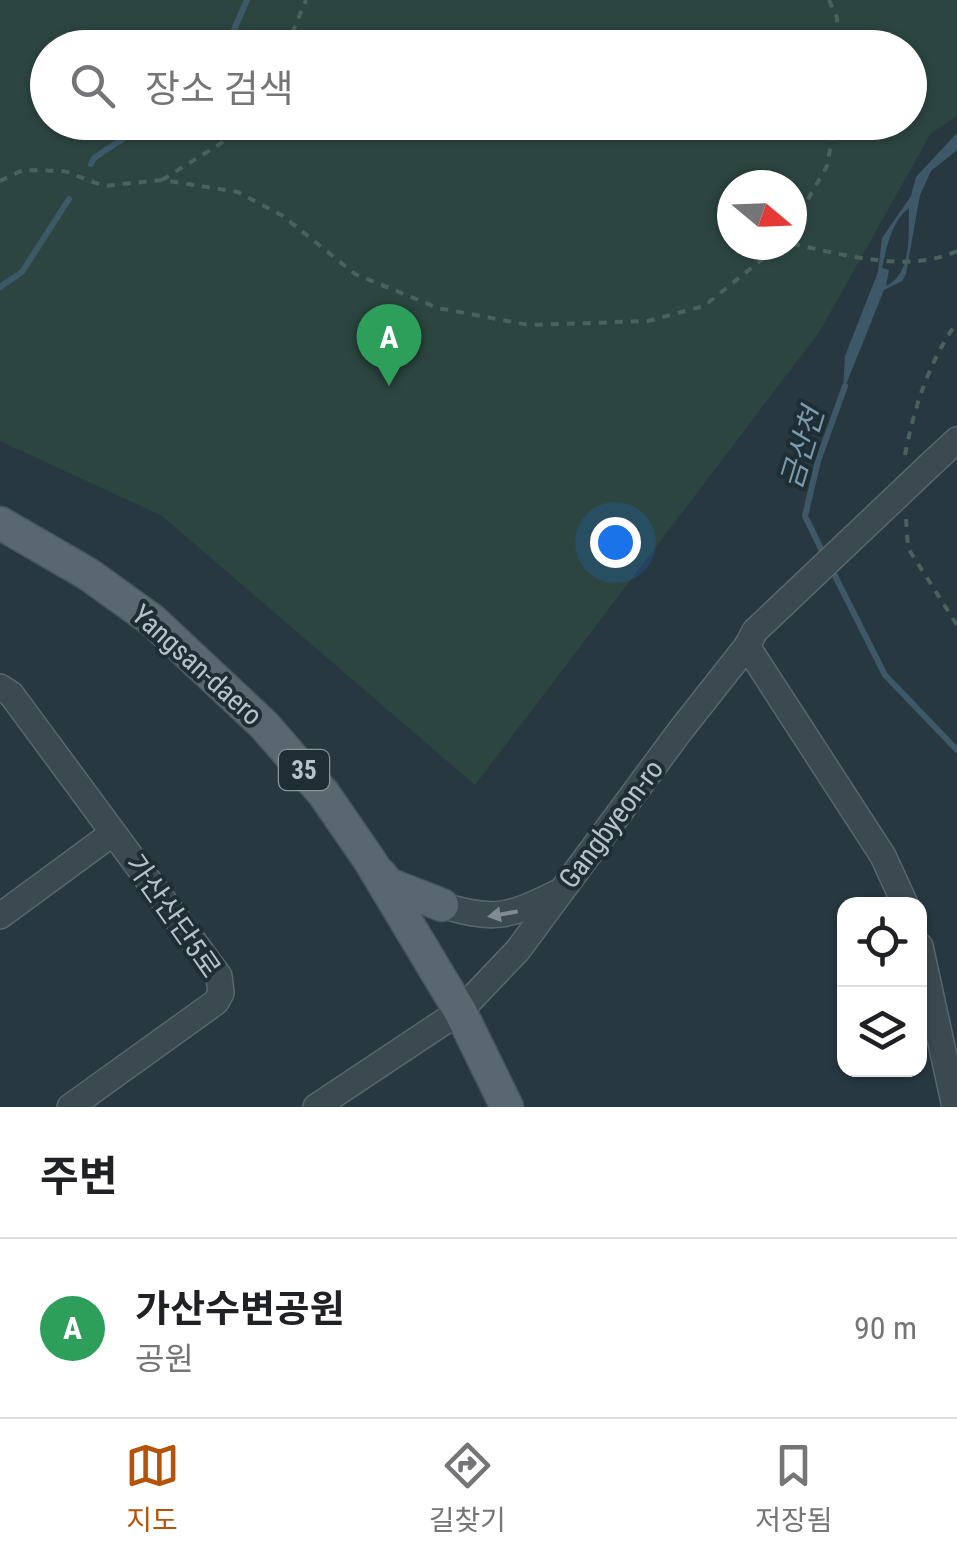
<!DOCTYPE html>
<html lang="ko">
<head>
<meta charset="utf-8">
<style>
  :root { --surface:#fff; --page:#f6f6f6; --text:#202124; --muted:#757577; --line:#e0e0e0; --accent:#b45309 }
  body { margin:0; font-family:"Roboto Condensed","Noto Sans KR",sans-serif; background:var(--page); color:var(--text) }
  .controls { position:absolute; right:30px; bottom:30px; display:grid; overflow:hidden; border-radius:20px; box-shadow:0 2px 8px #0004 }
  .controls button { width:90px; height:90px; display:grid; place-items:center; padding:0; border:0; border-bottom:2px solid var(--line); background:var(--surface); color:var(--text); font:50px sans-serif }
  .compass { position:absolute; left:717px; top:170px; width:90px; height:90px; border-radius:50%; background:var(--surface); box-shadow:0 2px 8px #0004; rotate:109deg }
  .you { position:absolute; left:615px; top:542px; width:35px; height:35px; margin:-25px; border:8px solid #fff; border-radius:50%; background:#1a73e8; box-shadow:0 0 0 15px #1a73e833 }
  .badge { display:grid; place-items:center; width:65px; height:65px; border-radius:50%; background:var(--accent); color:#fff; font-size:32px; font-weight:700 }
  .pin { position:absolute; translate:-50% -82px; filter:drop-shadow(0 2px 5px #0008) }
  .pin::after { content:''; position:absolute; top:52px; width:35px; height:30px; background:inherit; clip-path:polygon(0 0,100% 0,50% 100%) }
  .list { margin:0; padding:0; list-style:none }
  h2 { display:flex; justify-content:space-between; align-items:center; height:130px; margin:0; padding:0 40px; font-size:42px }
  h2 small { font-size:32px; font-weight:400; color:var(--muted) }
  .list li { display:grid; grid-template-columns:65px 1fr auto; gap:30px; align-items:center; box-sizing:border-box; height:180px; padding:0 40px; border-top:2px solid var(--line) }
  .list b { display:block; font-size:38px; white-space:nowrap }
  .list p { margin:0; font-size:32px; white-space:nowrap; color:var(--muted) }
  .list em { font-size:32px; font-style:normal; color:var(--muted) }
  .icon { flex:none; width:55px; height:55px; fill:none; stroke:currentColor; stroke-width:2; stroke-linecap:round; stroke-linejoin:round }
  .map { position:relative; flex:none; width:957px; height:1107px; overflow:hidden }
  .search { position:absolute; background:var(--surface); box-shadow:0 2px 8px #0004; left:30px; right:30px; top:30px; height:110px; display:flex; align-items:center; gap:25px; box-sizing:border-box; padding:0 35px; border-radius:55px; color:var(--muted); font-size:38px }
  .sheet { height:310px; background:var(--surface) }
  nav { display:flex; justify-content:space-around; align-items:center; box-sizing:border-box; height:140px; border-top:2px solid var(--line); background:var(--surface); font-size:28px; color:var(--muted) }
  nav a { display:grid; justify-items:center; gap:5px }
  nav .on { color:var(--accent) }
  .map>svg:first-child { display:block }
</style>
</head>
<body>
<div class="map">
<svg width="957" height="1107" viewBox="0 0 957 1107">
  <rect width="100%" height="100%" fill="#273840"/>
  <!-- green -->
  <path fill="#2c4540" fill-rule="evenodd" d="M0,0H957V116L931,133L820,331L475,785L162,516L0,441ZM48,48H910V122H48ZM732,185H792V245H732Z"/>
  <!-- water -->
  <path fill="#3d5968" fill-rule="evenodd" d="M957,133V150L931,171L920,195L906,274L902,281L884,290L843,392L845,356L878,272L882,238L911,196L916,177ZM909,208C908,234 913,273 886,286L889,270L882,268C887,246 891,222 909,208Z"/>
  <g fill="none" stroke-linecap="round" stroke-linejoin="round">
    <!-- stream -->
    <g stroke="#3d5968" stroke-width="6">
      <path d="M226,48L247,0"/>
      <path d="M91,164L94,158L148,122"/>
      <path d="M0,287L22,272L69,199"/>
      <path d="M825,557L805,516L818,461L845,386"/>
      <path d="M831,568L885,675L957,750"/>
    </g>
    <defs>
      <g id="minor">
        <path d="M930,465L957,440"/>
        <path d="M747,646L883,856L905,904"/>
        <path d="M0,687L11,694L219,976L221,993L216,1002L70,1107"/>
        <path d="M442,905C493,922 511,916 557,893"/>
        <path d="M0,916L113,833"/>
        <path d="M920,946L955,1107"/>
        <path d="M316,1107L460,1011L518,950L680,731L747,646L755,631"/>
      </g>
      <g id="major">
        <path d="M0,523L88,574L152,620L264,725L324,794L370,861L460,1011L507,1107"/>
        <path d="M380,874L388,884L442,905"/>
      </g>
    </defs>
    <!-- minor casing -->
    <use href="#minor" stroke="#58666d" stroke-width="28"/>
    <!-- major casing -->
    <use href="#major" stroke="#47555c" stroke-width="35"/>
    <!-- path -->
    <g stroke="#4b615e" stroke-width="4" stroke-dasharray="8 8" stroke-linecap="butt">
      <path d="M829,0L837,18L838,48"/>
      <path d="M286,48L306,0"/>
      <path d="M162,180L223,142L238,122"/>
      <path d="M0,181L23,170L64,171L104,186L162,180L238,192L283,216L355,274L438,308L529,325L648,321L704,306L780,245"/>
      <path d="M792,227L827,166L835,122"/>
      <path d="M792,244C843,254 908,274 957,251"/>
      <path d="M905,455C914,407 929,362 957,322"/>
      <path d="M906,519L908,548L957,625"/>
    </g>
    <!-- minor -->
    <use href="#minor" stroke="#3b4950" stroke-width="25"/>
    <!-- major -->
    <use href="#major" stroke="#596870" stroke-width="32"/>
    <defs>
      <path id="minor-bridge" d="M755,631L930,465"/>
    </defs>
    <!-- minor-bridge casing -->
    <use href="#minor-bridge" stroke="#58666d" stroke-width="28" stroke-linecap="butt"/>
    <!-- minor-bridge -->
    <use href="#minor-bridge" stroke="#3b4950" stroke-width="25"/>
  </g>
  <!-- one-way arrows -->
  <defs><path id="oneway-solid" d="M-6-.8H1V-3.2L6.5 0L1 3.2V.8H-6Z" transform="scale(2.5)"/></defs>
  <use fill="#7f8c93" href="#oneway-solid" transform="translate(503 914) rotate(170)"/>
  <g text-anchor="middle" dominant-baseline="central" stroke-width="8" stroke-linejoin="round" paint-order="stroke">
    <!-- shield labels -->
    <rect fill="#1f2e35" stroke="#89969d" stroke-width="2.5" x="279" y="750" width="50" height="40" rx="8"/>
    <g font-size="25" font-weight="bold" fill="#b7c3ca">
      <text x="304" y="770">35</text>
    </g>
    <!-- street labels -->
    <g font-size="28" fill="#b7c3ca" stroke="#1f2e35">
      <text transform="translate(197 665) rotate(42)">Yangsan-daero</text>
      <text transform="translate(611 824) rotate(-53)">Gangbyeon-ro</text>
      <text transform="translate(173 916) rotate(55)">가산산단5로</text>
    </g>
    <!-- water labels -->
    <g font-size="30" font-style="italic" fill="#799bac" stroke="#1f2e35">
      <text transform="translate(802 448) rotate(-73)">금산천</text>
    </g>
  </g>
</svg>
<div class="controls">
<button><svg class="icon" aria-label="locate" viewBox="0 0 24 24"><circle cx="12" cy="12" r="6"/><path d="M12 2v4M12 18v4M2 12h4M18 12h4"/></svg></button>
<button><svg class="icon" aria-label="layers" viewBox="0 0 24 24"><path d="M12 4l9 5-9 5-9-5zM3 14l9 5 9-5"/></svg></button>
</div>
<svg class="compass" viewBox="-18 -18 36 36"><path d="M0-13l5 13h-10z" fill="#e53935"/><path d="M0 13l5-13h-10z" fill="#757577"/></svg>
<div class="you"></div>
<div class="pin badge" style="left:389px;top:386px;background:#2e9e5b">A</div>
<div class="search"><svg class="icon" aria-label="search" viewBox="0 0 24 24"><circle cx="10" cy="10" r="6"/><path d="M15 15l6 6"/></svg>장소 검색</div>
</div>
<section class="sheet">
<h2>주변<small></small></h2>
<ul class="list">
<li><span class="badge" style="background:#2e9e5b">A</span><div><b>가산수변공원</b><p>공원</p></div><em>90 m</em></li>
</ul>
</section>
<nav>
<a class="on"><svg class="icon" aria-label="map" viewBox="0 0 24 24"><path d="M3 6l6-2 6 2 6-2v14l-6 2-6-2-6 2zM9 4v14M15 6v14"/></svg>지도</a>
<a><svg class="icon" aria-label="directions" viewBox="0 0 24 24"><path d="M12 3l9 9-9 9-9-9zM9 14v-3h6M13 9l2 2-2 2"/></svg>길찾기</a>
<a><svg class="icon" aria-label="saved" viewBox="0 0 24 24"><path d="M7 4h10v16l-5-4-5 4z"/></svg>저장됨</a>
</nav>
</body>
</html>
